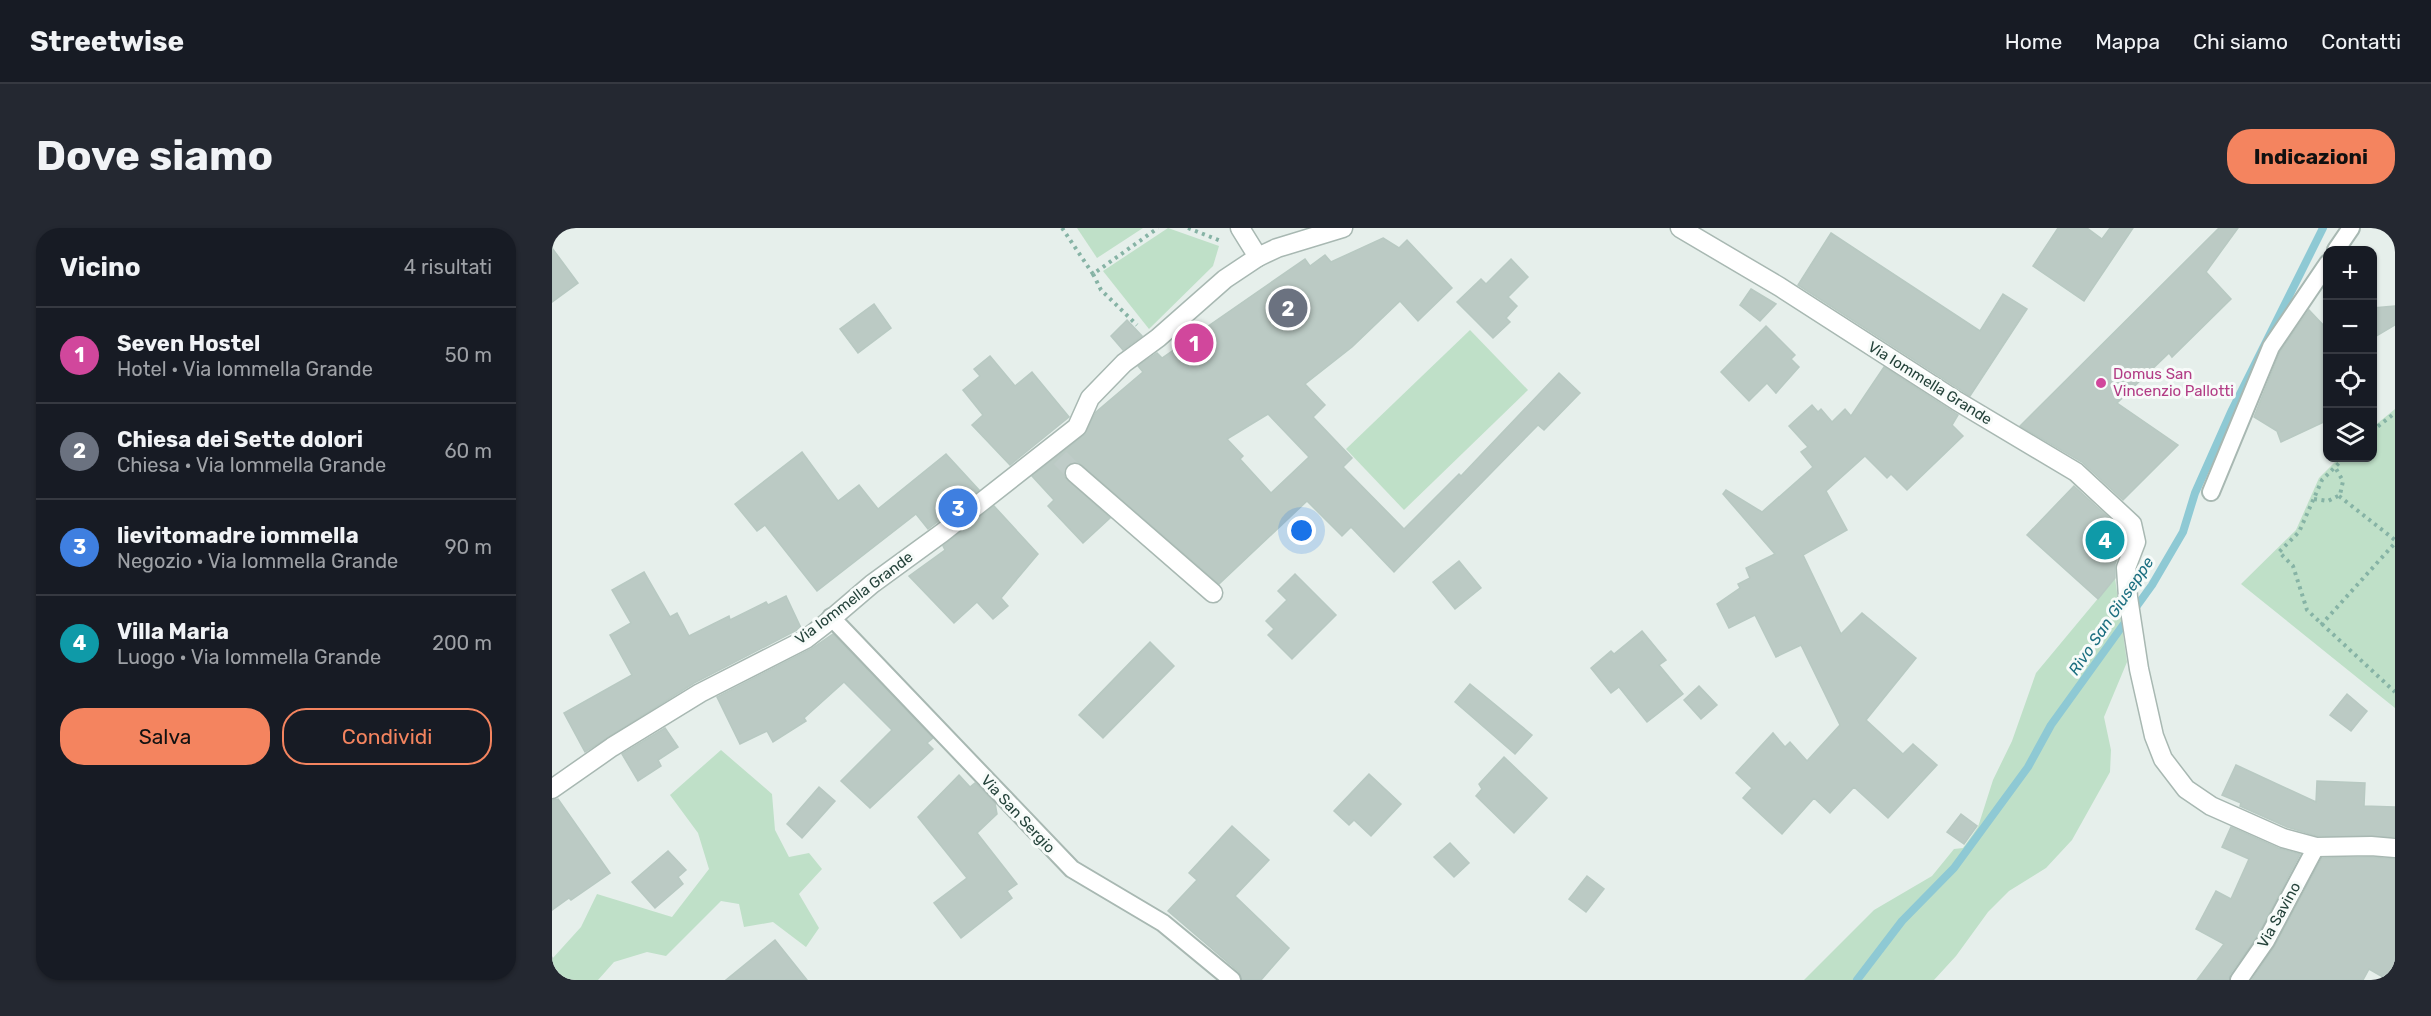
<!DOCTYPE html>
<html lang="it">
<head>
<meta charset="utf-8">
<style>
  :root { --surface:#171b24; --page:#242831; --text:#f1f3f6; --muted:#9ea1a6; --line:#363941; --accent:#f4845f }
  body { margin:0; font-family:Rubik,sans-serif; background:var(--page); color:var(--text) }
  .controls { position:absolute; right:18px; top:18px; display:grid; overflow:hidden; border-radius:12px; box-shadow:0 2px 4px #0004 }
  .controls button { width:54px; height:54px; display:grid; place-items:center; padding:0; border:0; border-bottom:2px solid var(--line); background:var(--surface); color:var(--text); font:30px sans-serif }
  .you { position:absolute; left:750px; top:303px; width:21px; height:21px; margin:-15px; border:4px solid #fff; border-radius:50%; background:#1a73e8; box-shadow:0 0 0 9px #1a73e833 }
  .badge { display:grid; place-items:center; width:39px; height:39px; border-radius:50%; background:var(--accent); color:#fff; font-size:20px; font-weight:700 }
  .pin { position:absolute; translate:-50% -50%; border:3px solid #fff; box-shadow:0 2px 6px #0006 }
  .list { margin:0; padding:0; list-style:none }
  h2 { display:flex; justify-content:space-between; align-items:center; height:78px; margin:0; padding:0 24px; font-size:26px }
  h2 small { font-size:20px; font-weight:400; color:var(--muted) }
  .list li { display:grid; grid-template-columns:39px 1fr auto; gap:18px; align-items:center; box-sizing:border-box; height:96px; padding:0 24px; border-top:2px solid var(--line) }
  .list b { display:block; font-size:22px; white-space:nowrap }
  .list p { margin:0; font-size:20px; white-space:nowrap; color:var(--muted) }
  .list em { font-size:20px; font-style:normal; color:var(--muted) }
  .actions { display:flex; gap:12px; padding:18px 24px }
  .actions a { flex:1; padding:14px 0; border:2px solid var(--accent); border-radius:24px; text-align:center; font-size:21px; color:var(--accent) }
  .actions .main { background:var(--accent); color:#111 }
  .icon { flex:none; width:33px; height:33px; fill:none; stroke:currentColor; stroke-width:2; stroke-linecap:round; stroke-linejoin:round }
  .map { position:relative; flex:none; width:1843px; height:752px; overflow:hidden; border-radius:24px }
  header { display:flex; align-items:center; gap:36px; box-sizing:border-box; height:84px; padding:0 30px; background:var(--surface); border-bottom:2px solid var(--line) }
  header strong { font-size:28px }
  nav { display:flex; gap:33px; margin-inline-start:auto; font-size:21px }
  .intro { display:flex; align-items:center; justify-content:space-between; box-sizing:border-box; height:144px; padding:0 36px }
  h1 { margin:0; font-size:42px }
  .button { padding:15px 27px; border-radius:24px; background:var(--accent); color:#111; font-size:21px; font-weight:700 }
  main { display:flex; gap:36px; padding:0 36px }
  aside { flex:1; background:var(--surface); border-radius:24px; box-shadow:0 2px 4px #0004 }
  .map>svg:first-child { display:block }
</style>
</head>
<body>
<header>
<strong>Streetwise</strong>
<nav><a>Home</a><a>Mappa</a><a>Chi siamo</a><a>Contatti</a></nav>
</header>
<div class="intro"><h1>Dove siamo</h1><a class="button">Indicazioni</a></div>
<main>
<aside>
<h2>Vicino<small>4 risultati</small></h2>
<ul class="list">
<li><span class="badge" style="background:#d1479c">1</span><div><b>Seven Hostel</b><p>Hotel · Via Iommella Grande</p></div><em>50 m</em></li>
<li><span class="badge" style="background:#6b7280">2</span><div><b>Chiesa dei Sette dolori</b><p>Chiesa · Via Iommella Grande</p></div><em>60 m</em></li>
<li><span class="badge" style="background:#3f7fe0">3</span><div><b>lievitomadre iommella</b><p>Negozio · Via Iommella Grande</p></div><em>90 m</em></li>
<li><span class="badge" style="background:#0f9aa8">4</span><div><b>Villa Maria</b><p>Luogo · Via Iommella Grande</p></div><em>200 m</em></li>
</ul>
<div class="actions"><a class="main">Salva</a><a>Condividi</a></div>
</aside>
<div class="map">
<svg width="1843" height="752" viewBox="0 0 1843 752">
  <rect width="100%" height="100%" fill="#e6efeb"/>
  <!-- green -->
  <g fill="#bfe0c8">
    <path d="M525,0H591L545,30Z"/>
    <path d="M616,0L667,18L661,38L597,101L551,43Z"/>
    <path d="M918,102L976,162L852,282L794,221Z"/>
    <path d="M1843,181V480L1689,356L1744,302L1767,250L1787,230H1820L1821,199Z"/>
    <path d="M1563,350L1575,434L1552,489L1559,522L1558,544L1520,612L1494,640L1457,663L1436,684L1404,728L1382,752H1252L1322,682L1380,648L1402,621L1411,620L1426,599L1441,552L1460,513L1484,445Z"/>
    <path d="M169,522L220,566L223,602L237,629L257,625L270,641L247,666L267,700L254,719L221,694L192,699L187,676L169,673L114,728L95,724L62,734L46,752H0V731L29,699L45,666L120,689L157,641L146,605L118,567Z"/>
  </g>
  <g fill="none" stroke-linecap="round" stroke-linejoin="round">
    <!-- stream -->
    <path stroke="#8ec9d4" stroke-width="8" d="M1305,752L1350,693L1402,640L1476,539L1499,497L1600,357L1631,304L1643,265L1680,182L1771,0"/>
  </g>
  <!-- building -->
  <g fill="#bbcac4" stroke="#b8c9c2" stroke-width="1.5" fill-rule="evenodd">
    <path d="M1506,0H1535L1550,11L1558,0H1581L1532,73L1481,38Z"/>
    <path d="M1667,0H1686L1654,44L1679,71L1620,129L1617,125L1565,175L1626,217L1571,272L1530,234L1468,198Z"/>
    <path d="M1279,5L1428,103L1451,66L1475,81L1418,168L1246,57Z"/>
    <path d="M831,10L847,20L855,12L900,60L866,93L848,73L800,119L753,156L773,177L761,189L800,230L791,239L852,301L907,246L909,248L1007,145L1028,165L992,202L986,197L842,344L799,299L790,308L755,273L667,356L526,234L515,237L512,243L513,249L558,290L531,315L496,278L502,272L480,248L532,207L544,184L591,144L586,138L605,125L610,130L753,31L758,38L773,27L779,34ZM716,186L757,229L719,265L688,231L691,228L675,211Z"/>
    <path d="M0,20L26,55L0,74Z"/>
    <path d="M959,31L976,49L956,69L965,78L954,90L958,94L941,110L905,74L929,51L934,56Z"/>
    <path d="M1199,61L1224,76L1208,93L1188,77Z"/>
    <path d="M322,76L339,100L306,125L288,101Z"/>
    <path d="M1843,78V97L1821,110V80Z"/>
    <path d="M1757,82L1776,102V192L1729,214L1725,203L1702,189L1728,124Z"/>
    <path d="M575,92L590,108L571,122L559,108Z"/>
    <path d="M1214,98L1243,127L1239,131L1247,139L1224,165L1215,155L1197,173L1169,144Z"/>
    <path d="M438,128L463,158L480,144L517,189L458,237L420,197L431,187L411,162L428,148L422,141Z"/>
    <path d="M1332,139L1406,187L1400,197L1411,208L1355,262L1339,246L1335,250L1313,228L1274,263L1295,302L1251,327L1289,406L1310,385L1364,430L1314,492L1351,526L1361,516L1385,537L1336,590L1302,559L1278,585L1262,570L1230,606L1191,570L1200,560L1184,545L1221,505L1233,519L1238,514L1255,533L1288,497L1249,417L1224,429L1203,387L1177,400L1165,376L1188,360L1186,356L1198,350L1194,340L1223,326L1171,266L1174,262L1210,284L1261,239L1249,224L1256,219L1237,198L1260,177L1266,184L1269,181L1280,194L1293,181L1299,188Z"/>
    <path d="M250,224L286,273L307,257L326,281L394,226L427,262L376,301L364,286L265,363L213,297L205,303L183,276Z"/>
    <path d="M1522,258L1570,302L1572,313L1563,336V350L1546,371L1475,307Z"/>
    <path d="M442,278L486,326L449,370L456,378L441,391L425,374L402,395L357,348L393,322L391,318Z"/>
    <path d="M907,333L929,360L903,381L881,354Z"/>
    <path d="M92,344L118,389L125,385L137,408L177,388L178,392L214,374L216,377L234,368L249,400L142,455L33,524L12,485L80,447L58,407L79,395L60,362Z"/>
    <path d="M743,346L784,387L740,431L716,407L722,401L714,393L735,372L726,363Z"/>
    <path d="M1090,403L1114,432L1107,437L1131,466L1095,494L1067,459L1059,465L1039,440L1059,423L1062,426Z"/>
    <path d="M281,406L381,510L375,515L381,521L318,580L289,553L340,502L292,454L252,490L254,493L221,514L215,503L188,516L165,469L259,421Z"/>
    <path d="M598,414L622,438L551,510L527,487Z"/>
    <path d="M918,456L980,507L963,526L903,474Z"/>
    <path d="M1147,458L1165,477L1149,491L1132,472Z"/>
    <path d="M1795,466L1815,483L1799,503L1778,487Z"/>
    <path d="M113,500L126,519L106,532L109,538L86,553L70,526Z"/>
    <path d="M952,529L995,570L962,605L924,568L930,561L927,556Z"/>
    <path d="M1684,537L1764,574L1765,553L1813,555L1812,578L1843,579V609L1765,608L1735,599L1688,578L1689,575L1670,567Z"/>
    <path d="M817,546L849,576L819,608L802,592L797,597L782,583Z"/>
    <path d="M407,547L418,559L423,555L443,575L445,586L425,605L465,656L455,663L460,670L409,710L382,675L415,650L366,589Z"/>
    <path d="M267,559L283,573L250,610L235,596Z"/>
    <path d="M6,571L58,645L19,672L17,670L0,682V572Z"/>
    <path d="M1409,586L1425,598L1412,616L1395,604Z"/>
    <path d="M680,598L717,632L683,668L737,720L709,752H690L687,744L616,683L645,652L637,645Z"/>
    <path d="M1679,599L1726,620L1748,626L1705,708L1678,746L1677,752H1645L1672,716L1644,701L1664,663L1679,671L1697,631L1670,619Z"/>
    <path d="M898,615L917,635L902,649L882,629Z"/>
    <path d="M116,623L134,642L126,649L131,656L103,680L80,654Z"/>
    <path d="M1819,629L1843,631V752H1836L1817,741L1811,752H1700L1723,718L1770,630Z"/>
    <path d="M1035,648L1052,661L1034,684L1017,671Z"/>
    <path d="M223,712L255,752H174Z"/>
  </g>
  <g fill="none" stroke-linecap="round" stroke-linejoin="round">
    <!-- minor-tunnel -->
    <path stroke="#bfccc8" stroke-width="18" stroke-dasharray="18 9" stroke-linecap="butt" d="M508,230L523,245"/>
    <defs>
      <g id="service">
        <path d="M1784,22L1799,0"/>
        <path d="M1659,264L1719,119L1776,35"/>
        <path d="M279,389L520,641L611,695L680,752"/>
        <path d="M1687,752L1714,713L1764,619"/>
      </g>
      <g id="minor">
        <path d="M688,0L706,29"/>
        <path d="M1128,0L1228,59L1405,173L1524,244L1580,296L1584,314L1574,340L1576,369L1587,441L1602,508L1611,531L1634,561L1659,578L1731,610L1764,619L1819,618L1843,620"/>
        <path d="M523,245L661,365"/>
        <path d="M0,561L60,519L148,465L254,411L272,397L320,356L390,305L525,199L538,170L572,135L606,110L673,51L706,29L725,20L791,0"/>
      </g>
    </defs>
    <!-- service casing -->
    <use href="#service" stroke="#a8b8b2" stroke-width="20"/>
    <!-- minor casing -->
    <use href="#minor" stroke="#a8b8b2" stroke-width="21"/>
    <!-- path -->
    <g stroke="#86b3a5" stroke-width="4" stroke-dasharray="3 4.5" stroke-linecap="butt">
      <path d="M510,0L541,46L606,0"/>
      <path d="M636,0L669,13"/>
      <path d="M541,46L549,62L585,97"/>
      <path d="M1820,203L1843,185"/>
      <path d="M1792,230L1770,252L1747,304L1727,324L1741,338L1755,382L1843,464"/>
      <path d="M1787,268L1843,312"/>
      <path d="M1762,271L1776,273L1788,267L1791,253L1783,239"/>
      <path d="M1769,397L1843,315"/>
    </g>
    <!-- service -->
    <use href="#service" stroke="#fff" stroke-width="16"/>
    <!-- minor -->
    <use href="#minor" stroke="#fff" stroke-width="18"/>
  </g>
  <!-- markers -->
  <circle fill="#d1479c" stroke="#f7fbf9" stroke-width="2" cx="1549" cy="155" r="6"/>
  <g text-anchor="middle" dominant-baseline="central" stroke-width="6" stroke-linejoin="round" paint-order="stroke">
    <!-- hotel labels -->
    <g font-size="15" fill="#b23c85" stroke="#f7fbf9" text-anchor="start">
      <text x="1561" y="146">Domus San<tspan x="1561" dy="17">Vincenzio Pallotti</tspan></text>
    </g>
    <!-- street labels -->
    <g font-size="15" fill="#24423a" stroke="#f7fbf9">
      <text transform="translate(1378 155) rotate(32)">Via Iommella Grande</text>
      <text transform="translate(302 370) rotate(-37)">Via Iommella Grande</text>
      <text transform="translate(466 586) rotate(47)">Via San Sergio</text>
      <text transform="translate(1727 687) rotate(-61)">Via Savino</text>
    </g>
    <!-- water labels -->
    <g font-size="16" font-style="italic" fill="#1c6f80" stroke="#f7fbf9">
      <text transform="translate(1559 388) rotate(-56)">Rivo San Giuseppe</text>
    </g>
  </g>
</svg>
<div class="controls">
<button>+</button>
<button>−</button>
<button><svg class="icon" aria-label="locate" viewBox="0 0 24 24"><circle cx="12" cy="12" r="6"/><path d="M12 2v4M12 18v4M2 12h4M18 12h4"/></svg></button>
<button><svg class="icon" aria-label="layers" viewBox="0 0 24 24"><path d="M12 4l9 5-9 5-9-5zM3 14l9 5 9-5"/></svg></button>
</div>
<div class="you"></div>
<div class="pin badge" style="left:642px;top:115px;background:#d1479c">1</div>
<div class="pin badge" style="left:736px;top:80px;background:#6b7280">2</div>
<div class="pin badge" style="left:406px;top:280px;background:#3f7fe0">3</div>
<div class="pin badge" style="left:1553px;top:312px;background:#0f9aa8">4</div>
</div>
</main>
</body>
</html>
